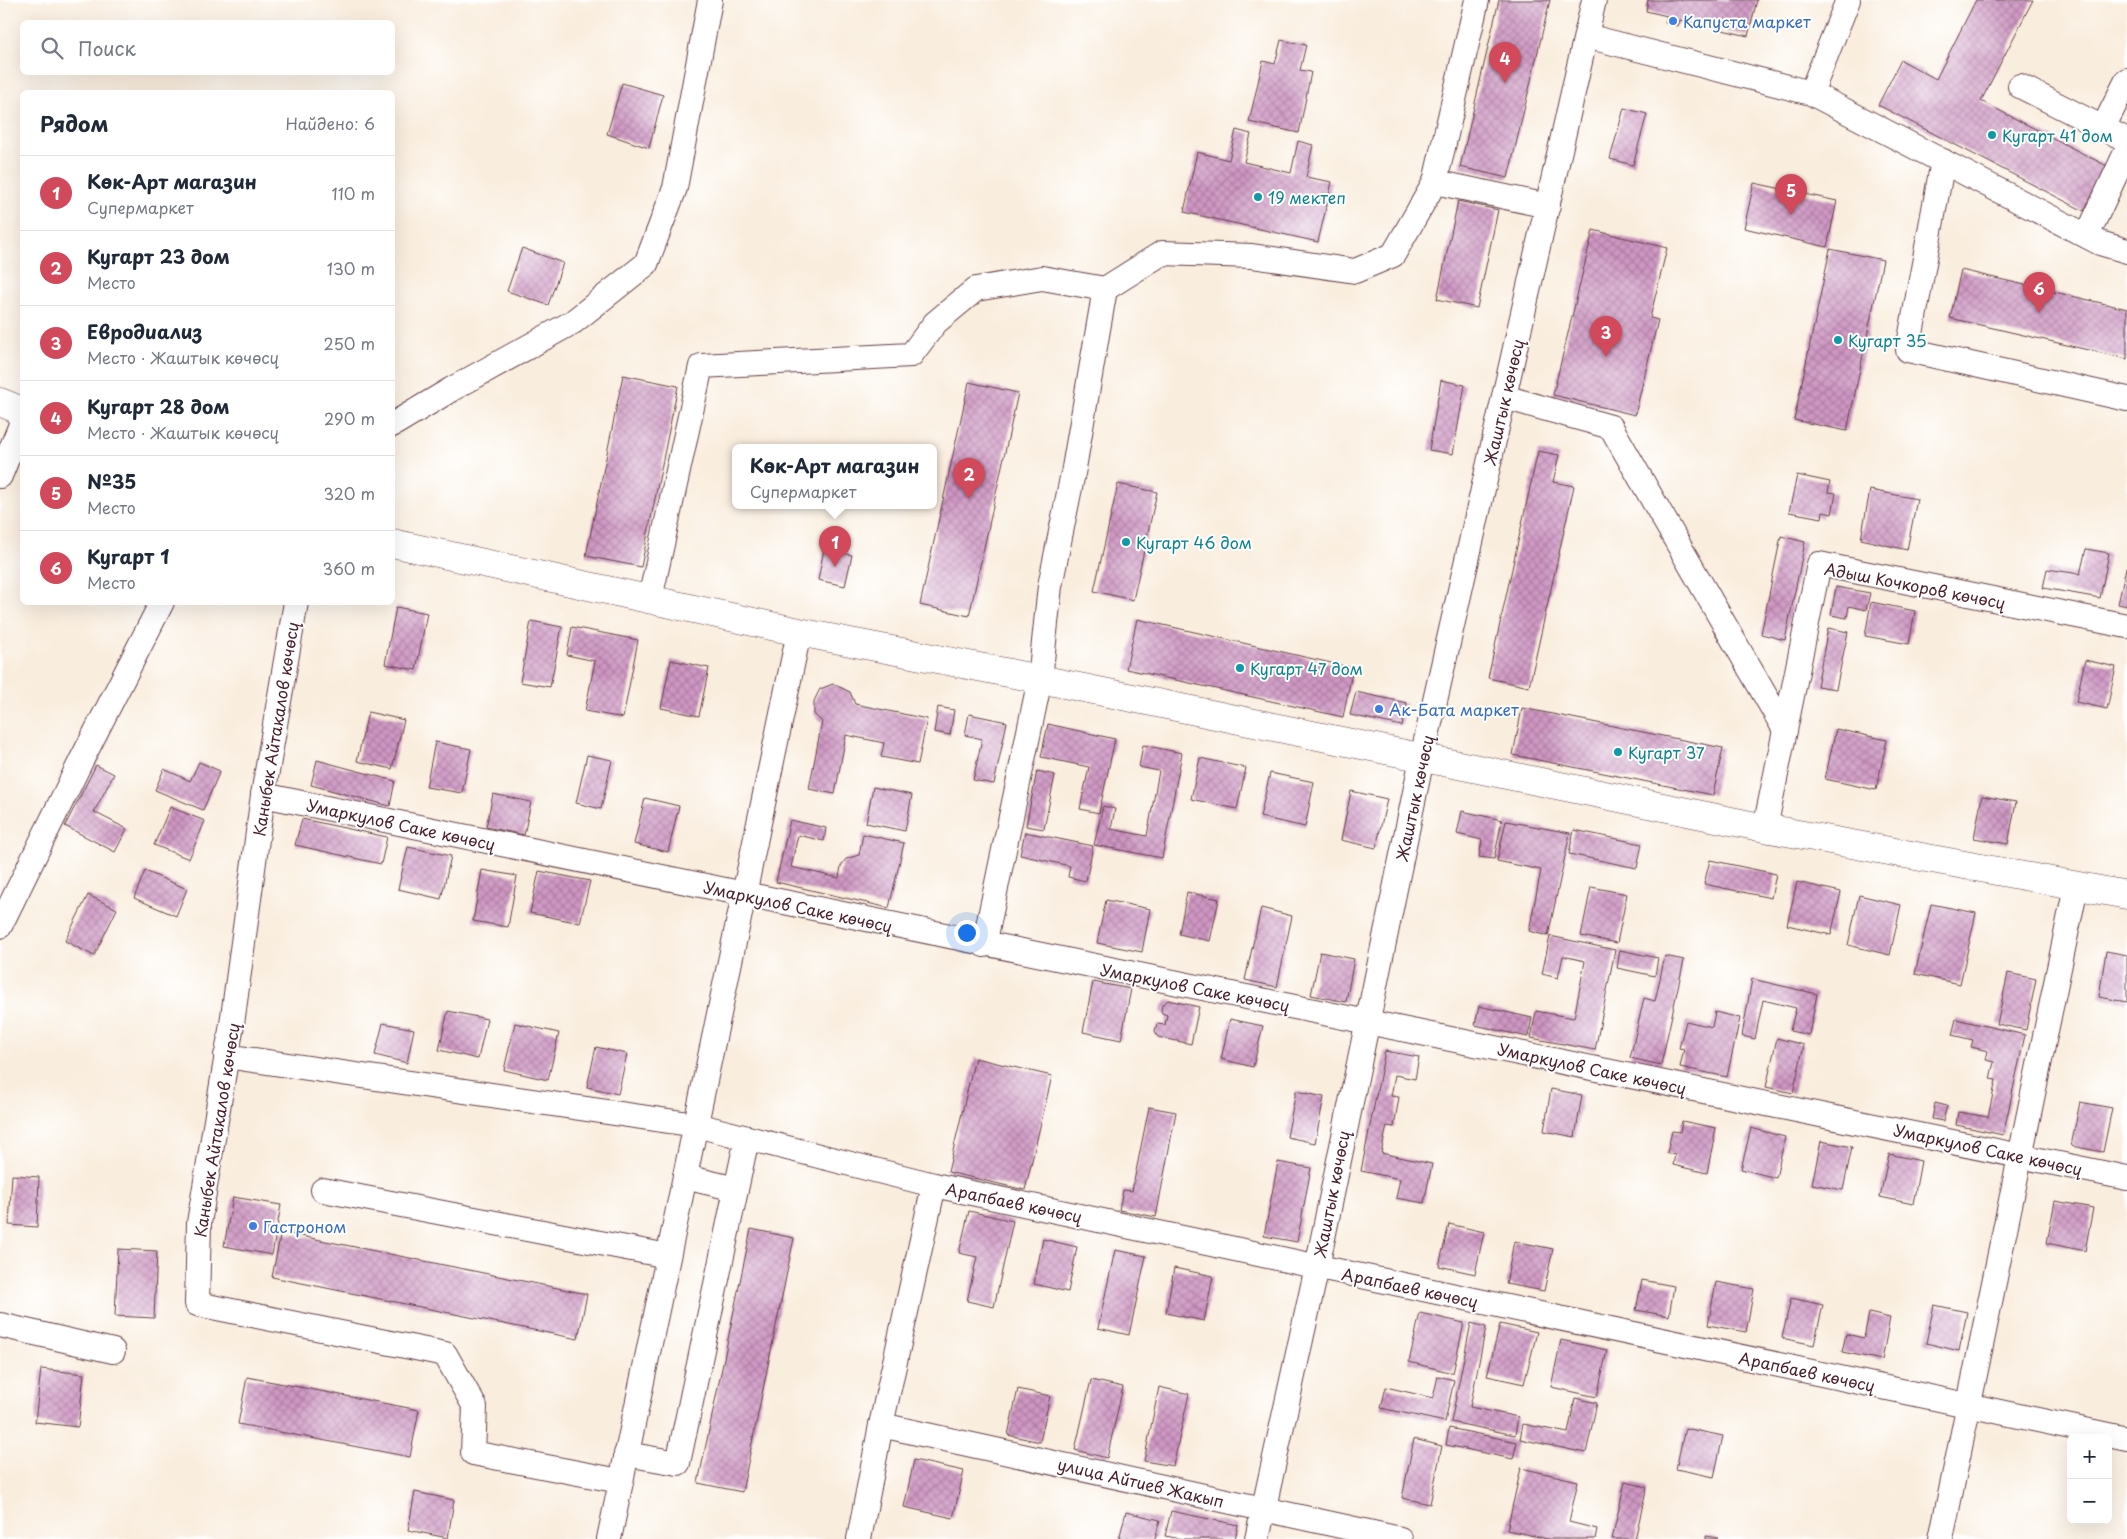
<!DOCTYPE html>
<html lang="ru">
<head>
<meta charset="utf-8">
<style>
  :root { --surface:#fff; --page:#f2f2f3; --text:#1f2937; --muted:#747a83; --line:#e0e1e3; --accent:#d1495b }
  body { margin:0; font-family:"Playpen Sans",sans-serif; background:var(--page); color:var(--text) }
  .controls { position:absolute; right:15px; bottom:15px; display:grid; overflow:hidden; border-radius:8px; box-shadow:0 5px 20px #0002 }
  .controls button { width:45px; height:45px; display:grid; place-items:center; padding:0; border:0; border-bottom:1px solid var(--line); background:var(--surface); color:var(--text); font:25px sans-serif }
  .you { position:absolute; left:966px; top:932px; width:18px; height:18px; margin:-12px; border:4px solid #fff; border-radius:50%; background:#1a73e8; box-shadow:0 0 0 8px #1a73e833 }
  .badge { display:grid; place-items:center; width:32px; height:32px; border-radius:50%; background:var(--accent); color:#fff; font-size:16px; font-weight:700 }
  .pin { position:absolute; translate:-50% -41px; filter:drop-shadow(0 1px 2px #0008) }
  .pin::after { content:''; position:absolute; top:26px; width:18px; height:15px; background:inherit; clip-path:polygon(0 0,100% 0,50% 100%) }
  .popup { position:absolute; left:732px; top:444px; width:205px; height:65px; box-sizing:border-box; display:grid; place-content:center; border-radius:8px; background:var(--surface); filter:drop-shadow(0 1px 4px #0005); font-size:16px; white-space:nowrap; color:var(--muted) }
  .popup b { font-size:19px; color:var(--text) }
  .popup::after { content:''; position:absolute; left:50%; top:100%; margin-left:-10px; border:10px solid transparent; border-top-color:var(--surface) }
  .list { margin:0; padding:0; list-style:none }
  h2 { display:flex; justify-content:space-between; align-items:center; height:65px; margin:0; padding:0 20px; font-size:21px }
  h2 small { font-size:16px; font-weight:400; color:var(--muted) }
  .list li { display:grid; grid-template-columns:32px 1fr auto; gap:15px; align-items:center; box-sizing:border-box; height:75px; padding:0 20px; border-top:1px solid var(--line) }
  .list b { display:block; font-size:19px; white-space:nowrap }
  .list p { margin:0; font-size:16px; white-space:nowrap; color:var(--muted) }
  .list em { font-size:16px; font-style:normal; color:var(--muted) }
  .icon { flex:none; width:28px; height:28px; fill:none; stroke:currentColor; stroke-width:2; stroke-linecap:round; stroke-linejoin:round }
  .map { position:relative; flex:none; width:2127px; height:1539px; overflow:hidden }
  .search { position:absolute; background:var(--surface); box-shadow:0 5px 20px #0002; left:20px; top:20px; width:375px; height:55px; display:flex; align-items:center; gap:12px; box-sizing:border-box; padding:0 18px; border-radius:8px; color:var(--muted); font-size:19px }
  .panel { position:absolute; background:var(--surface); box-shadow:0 5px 20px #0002; left:20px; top:90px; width:375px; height:515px; border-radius:8px }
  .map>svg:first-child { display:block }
</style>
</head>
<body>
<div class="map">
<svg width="2127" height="1539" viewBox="0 0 2127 1539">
  <defs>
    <pattern id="building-cross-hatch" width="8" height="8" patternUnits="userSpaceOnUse" patternTransform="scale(1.25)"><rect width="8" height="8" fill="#cf98c4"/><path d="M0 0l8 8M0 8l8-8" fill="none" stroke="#aa7b9f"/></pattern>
  </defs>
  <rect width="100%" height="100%" fill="#fff"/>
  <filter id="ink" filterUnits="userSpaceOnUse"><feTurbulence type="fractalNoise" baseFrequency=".02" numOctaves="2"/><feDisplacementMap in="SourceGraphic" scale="10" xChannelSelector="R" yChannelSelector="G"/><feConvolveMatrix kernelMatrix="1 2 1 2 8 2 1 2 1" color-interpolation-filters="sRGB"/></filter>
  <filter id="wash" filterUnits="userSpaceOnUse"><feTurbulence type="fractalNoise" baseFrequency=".0096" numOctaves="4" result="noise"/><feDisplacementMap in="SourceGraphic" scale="20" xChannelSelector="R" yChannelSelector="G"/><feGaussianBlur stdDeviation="1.12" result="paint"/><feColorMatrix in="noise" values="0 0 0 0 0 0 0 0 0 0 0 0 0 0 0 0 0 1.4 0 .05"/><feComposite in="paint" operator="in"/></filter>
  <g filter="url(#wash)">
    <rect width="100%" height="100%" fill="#f9eddd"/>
    <g id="blocks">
      <!-- building -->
      <g fill="url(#building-cross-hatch)">
        <path d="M1499,0H1550L1508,178L1460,167Z"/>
        <path d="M1648,0H1757L1748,36L1680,20L1678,26L1665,23L1667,16L1646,11Z"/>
        <path d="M1976,0H2033L1981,101L2107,166L2084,211L1878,105L1901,60L1936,79Z"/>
        <path d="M1281,40L1306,45L1300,70L1311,72L1299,133L1249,122L1263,61L1275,64Z"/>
        <path d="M622,83L663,95L649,148L607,134Z"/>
        <path d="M1624,108L1647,114L1633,165L1610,159Z"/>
        <path d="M1236,130L1251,134L1244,162L1291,173L1298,141L1313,145L1306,177L1332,182L1318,242L1184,212L1197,152L1229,160Z"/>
        <path d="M1754,183L1837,201L1827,247L1744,228Z"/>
        <path d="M1458,201L1498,210L1477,308L1437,299Z"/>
        <path d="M1593,230L1667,248L1650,318L1658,320L1635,415L1553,395Z"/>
        <path d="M522,248L563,263L548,305L507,291Z"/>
        <path d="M1830,249L1883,260L1847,431L1794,420Z"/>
        <path d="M1961,270L2127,309V359L1950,318Z"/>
        <path d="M623,375L678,386L641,567L586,556Z"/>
        <path d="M1441,380L1465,385L1453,454L1429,450Z"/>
        <path d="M969,382L1018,393L969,616L920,605Z"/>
        <path d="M1538,451L1559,455L1553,482L1574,486L1529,687L1488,678Z"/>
        <path d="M1797,475L1830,482L1828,492L1836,493L1832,514L1823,512L1822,518L1789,512Z"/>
        <path d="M1118,484L1157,492L1133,600L1094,591Z"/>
        <path d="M1870,490L1917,499L1907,550L1861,539Z"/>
        <path d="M1781,536L1805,542L1785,640L1761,634Z"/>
        <path d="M824,549L852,555L845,586L818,580Z"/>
        <path d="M2086,549L2109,553L2100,598L2043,588L2047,569L2080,574Z"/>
        <path d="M2126,568H2127V606L2118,604Z"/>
        <path d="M1836,587L1870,593L1866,610L1849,606L1847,618L1831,615Z"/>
        <path d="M1871,602L1915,611L1909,644L1865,636Z"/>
        <path d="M396,607L427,613L416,670L385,664Z"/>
        <path d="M1137,619L1353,668L1343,717L1126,669Z"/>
        <path d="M531,621L562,627L550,687L520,682Z"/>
        <path d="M572,627L638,640L623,718L585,711L595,661L567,655Z"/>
        <path d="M1828,628L1848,632L1836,689L1817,686Z"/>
        <path d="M671,660L709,668L699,716L661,708Z"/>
        <path d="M2085,660L2116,667L2107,709L2076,702Z"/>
        <path d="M833,684L850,692L855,704L927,719L918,764L881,757L884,743L846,735L835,794L809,789L822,722L814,714V701L820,689Z"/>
        <path d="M1356,692L1407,703L1402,726L1350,715Z"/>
        <path d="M938,707L954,710L950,735L934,732Z"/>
        <path d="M1522,708L1723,748L1713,795L1513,755Z"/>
        <path d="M368,712L404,720L392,769L357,761Z"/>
        <path d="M969,714L1007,722L994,784L973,780L982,739L965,735Z"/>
        <path d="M1048,724L1115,739L1099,813L1080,809L1089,767L1041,757Z"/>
        <path d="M1836,729L1887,740L1876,790L1825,779Z"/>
        <path d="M435,742L471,749L462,793L426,787Z"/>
        <path d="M1143,745L1182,753L1162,858L1094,845L1103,806L1115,809L1111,829L1147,836L1159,771L1139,767Z"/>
        <path d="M587,755L612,760L601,809L576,803Z"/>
        <path d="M1200,758L1246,768L1237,809L1191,799Z"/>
        <path d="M317,760L395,781L390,806L311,785Z"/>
        <path d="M199,762L220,771L203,810L155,790L164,769L190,781Z"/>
        <path d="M96,765L114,774L94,812L127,829L115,852L65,826Z"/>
        <path d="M1037,771L1055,775L1044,829L1026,826Z"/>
        <path d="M1270,773L1314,782L1305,827L1260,817Z"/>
        <path d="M873,787L912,795L905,831L866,823Z"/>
        <path d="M1351,791L1387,799L1376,848L1341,840Z"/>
        <path d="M493,794L531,802L524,835L486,827Z"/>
        <path d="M1982,796L2016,802L2008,844L1974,838Z"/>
        <path d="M645,798L679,806L668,852L634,844Z"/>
        <path d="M170,807L205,821L189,859L154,845Z"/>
        <path d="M1462,811L1502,820L1494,859L1479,857L1482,840L1457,834Z"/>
        <path d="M302,819L387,837L381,864L295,845Z"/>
        <path d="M790,820L826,828L824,841L798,835L791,867L839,878L841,866L846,859L859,855L863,834L904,843L889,908L776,882Z"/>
        <path d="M1506,821L1570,833L1548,936L1529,931L1541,870L1497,861Z"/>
        <path d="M1574,830L1642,844L1637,868L1569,854Z"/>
        <path d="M1025,832L1093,846L1086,881L1068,877L1070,866L1020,855Z"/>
        <path d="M408,847L451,856L441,899L398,889Z"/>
        <path d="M1710,860L1776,874L1771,898L1704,884Z"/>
        <path d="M482,870L517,876L508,927L473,921Z"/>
        <path d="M145,871L187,889L176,916L134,898Z"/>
        <path d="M539,871L590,881L580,923L530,913Z"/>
        <path d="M1797,882L1841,892L1831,935L1787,925Z"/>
        <path d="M1591,887L1627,894L1617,943L1581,936Z"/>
        <path d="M1187,892L1219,899L1210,941L1179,934Z"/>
        <path d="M88,895L117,909L94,956L65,941Z"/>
        <path d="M1859,895L1901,905L1890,955L1848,945Z"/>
        <path d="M1106,900L1150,909L1142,952L1097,943Z"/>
        <path d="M1931,904L1976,913L1960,984L1915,974Z"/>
        <path d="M1261,908L1292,916L1277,987L1245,980Z"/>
        <path d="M1550,936L1615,950L1595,1050L1531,1038L1536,1011L1574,1018L1585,961L1563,956L1558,978L1542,974Z"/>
        <path d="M1620,950L1658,958L1655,976L1617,968Z"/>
        <path d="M2106,951L2127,955V1002L2099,997Z"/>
        <path d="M1320,952L1354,959L1346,1002L1311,995Z"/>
        <path d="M1665,956L1684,960L1661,1065L1630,1058L1644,998L1655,1001Z"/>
        <path d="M2008,973L2036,979L2026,1030L1997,1024Z"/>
        <path d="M1752,979L1817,994L1809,1035L1790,1031L1796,1008L1763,1000L1755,1039L1742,1036Z"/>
        <path d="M1093,982L1131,989L1121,1040L1083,1032Z"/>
        <path d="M1168,1000L1199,1007L1191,1044L1158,1037L1156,1034L1155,1031L1157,1024L1165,1025L1167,1015L1162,1013L1161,1010L1162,1005Z"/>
        <path d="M1479,1006L1532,1018L1528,1037L1475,1025Z"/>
        <path d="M448,1011L487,1019L478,1059L439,1050Z"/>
        <path d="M1715,1012L1740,1018L1727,1077L1680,1067L1684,1049L1679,1048L1686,1021L1712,1027Z"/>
        <path d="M1230,1019L1263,1026L1253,1067L1221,1059Z"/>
        <path d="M1956,1019L2025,1035L2003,1135L1956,1125L1958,1112L1988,1117L1996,1080L1990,1079L1994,1062L1986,1060L1988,1051L1971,1047L1973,1040L1952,1035Z"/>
        <path d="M383,1023L414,1029L407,1063L375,1055Z"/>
        <path d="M515,1023L559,1033L548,1080L504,1070Z"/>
        <path d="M1777,1038L1804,1045L1793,1093L1766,1087Z"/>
        <path d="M596,1047L627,1054L618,1094L587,1087Z"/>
        <path d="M1385,1051L1419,1057L1415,1079L1395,1075L1391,1096L1399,1097L1394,1127L1387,1126L1381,1153L1432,1164L1424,1203L1396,1198L1400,1179L1361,1171Z"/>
        <path d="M975,1058L1052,1076L1025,1190L948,1172Z"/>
        <path d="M1551,1089L1582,1095L1575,1137L1544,1131Z"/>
        <path d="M1296,1091L1324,1097L1315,1143L1287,1137Z"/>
        <path d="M2080,1102L2112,1108L2103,1152L2071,1146Z"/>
        <path d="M1935,1103L1947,1106L1943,1121L1932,1119Z"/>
        <path d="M1149,1107L1176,1112L1156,1217L1119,1210L1123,1190L1132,1191Z"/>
        <path d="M1682,1121L1716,1128L1707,1173L1673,1165L1675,1155L1667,1153L1672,1131L1680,1132Z"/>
        <path d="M1751,1128L1785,1137L1776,1178L1741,1169Z"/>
        <path d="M1821,1141L1852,1147L1843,1190L1812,1184Z"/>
        <path d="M1889,1154L1921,1161L1913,1204L1880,1197Z"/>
        <path d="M1278,1162L1311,1168L1297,1242L1264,1236Z"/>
        <path d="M12,1175L39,1177L37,1227L9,1225Z"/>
        <path d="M233,1197L281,1205L272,1255L224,1246Z"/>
        <path d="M2055,1201L2093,1208L2085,1251L2047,1243Z"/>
        <path d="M969,1211L1013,1221L994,1307L967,1301L977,1257L959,1253Z"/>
        <path d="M1449,1224L1484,1232L1475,1274L1439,1266Z"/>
        <path d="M751,1229L794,1238L742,1492L698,1483Z"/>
        <path d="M281,1232L587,1294L578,1339L272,1277Z"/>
        <path d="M1043,1239L1077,1247L1068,1292L1034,1284Z"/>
        <path d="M1514,1241L1553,1249L1544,1291L1506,1284Z"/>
        <path d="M118,1249L157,1251L154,1318L115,1316Z"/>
        <path d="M1115,1250L1146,1256L1129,1335L1098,1328Z"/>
        <path d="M1174,1268L1213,1276L1204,1321L1166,1313Z"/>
        <path d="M1642,1280L1674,1286L1669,1316L1636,1310Z"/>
        <path d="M1716,1282L1754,1289L1746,1332L1708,1325Z"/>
        <path d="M1791,1298L1823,1305L1814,1345L1782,1338Z"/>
        <path d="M1934,1305L1967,1312L1959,1351L1926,1343Z"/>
        <path d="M1420,1313L1464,1323L1453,1373L1409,1362Z"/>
        <path d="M1869,1313L1890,1318L1882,1360L1842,1352L1846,1334L1864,1338Z"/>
        <path d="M1471,1323L1486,1327L1470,1407L1518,1417L1515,1435L1451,1422Z"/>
        <path d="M1500,1324L1537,1332L1524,1384L1487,1376Z"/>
        <path d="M1561,1340L1607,1350L1597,1397L1551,1387Z"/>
        <path d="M41,1369L84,1374L78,1427L35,1422Z"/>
        <path d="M1438,1376L1454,1380L1445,1422L1381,1408L1386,1387L1433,1398Z"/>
        <path d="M247,1377L419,1410L410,1457L238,1424Z"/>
        <path d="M1091,1380L1123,1387L1107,1458L1075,1450Z"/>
        <path d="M1159,1387L1189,1394L1173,1466L1144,1461Z"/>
        <path d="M1018,1389L1050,1396L1040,1442L1008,1435Z"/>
        <path d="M1575,1398L1597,1403L1586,1453L1520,1439L1523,1424L1568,1433Z"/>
        <path d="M1449,1428L1517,1442L1513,1459L1446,1445Z"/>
        <path d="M1685,1428L1723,1436L1714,1477L1676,1469Z"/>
        <path d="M1414,1439L1442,1446L1430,1504L1402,1498Z"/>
        <path d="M914,1460L964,1471L953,1518L904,1507Z"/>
        <path d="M1521,1468L1578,1481L1569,1522L1597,1529L1595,1539H1548L1507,1530Z"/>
        <path d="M1625,1482L1647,1487L1635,1539H1612Z"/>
        <path d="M415,1492L454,1500L448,1538L408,1530Z"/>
        <path d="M1171,1511L1238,1525L1235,1539H1182L1165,1536Z"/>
        <path d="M1126,1512L1160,1520L1155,1539H1119Z"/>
        <path d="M1706,1536L1718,1538V1539H1706Z"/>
      </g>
    </g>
  </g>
  <g filter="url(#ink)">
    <use href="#blocks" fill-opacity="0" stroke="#643e46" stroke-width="1"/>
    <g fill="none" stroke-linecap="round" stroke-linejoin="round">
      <defs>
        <g id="minor">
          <path d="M1477,0L1435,182L1548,206"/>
          <path d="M1586,36L1811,93L2100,243L2127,251"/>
          <path d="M2020,86L2127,140"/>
          <path d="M1811,93L1848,0"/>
          <path d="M2103,128L2127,80"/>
          <path d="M1943,161L1908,350L2127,399"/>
          <path d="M2087,236L2127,150"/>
          <path d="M1105,289L1162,253L1252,256L1355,271L1393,255L1435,182"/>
          <path d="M1504,397L1611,427L1785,730"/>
          <path d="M392,425L452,389L573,322L646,264L675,188L710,0"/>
          <path d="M0,476L22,422"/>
          <path d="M650,599L701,366L911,355L935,323L976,289L1042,278L1105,289L1074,468L1050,586L1040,679L984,945"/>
          <path d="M296,602L263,795L232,1024L199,1223L197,1304L445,1354L475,1407L473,1453L620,1481"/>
          <path d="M263,795L2127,1178"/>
          <path d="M1765,828L1819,564L2127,626"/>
          <path d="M0,926L81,761L162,602"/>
          <path d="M226,1056L696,1125L934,1185L2127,1439"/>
          <path d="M685,1177L736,1189"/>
          <path d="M323,1190L668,1256"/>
          <path d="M0,1325L113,1351"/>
          <path d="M881,1425L1400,1539"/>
          <path d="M626,1454L678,1463L747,1138"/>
          <path d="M609,1539L799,632"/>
          <path d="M859,1539L881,1425L934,1185"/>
          <path d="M1257,1539L1317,1267L1422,758L1594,0"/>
          <path d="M1941,1539L2076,886"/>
        </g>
        <g id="major">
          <path d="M0,402L22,411"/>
          <path d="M392,543L799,632L1040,679L1765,828L2127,895"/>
        </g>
      </defs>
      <!-- minor casing -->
      <use href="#minor" stroke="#643e46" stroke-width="26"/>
      <!-- major casing -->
      <use href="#major" stroke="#643e46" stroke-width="29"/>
      <!-- minor -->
      <use href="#minor" stroke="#fff" stroke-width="24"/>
      <!-- major -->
      <use href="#major" stroke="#fff" stroke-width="28"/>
    </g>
  </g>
  <!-- markers -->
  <g fill="#3f7fe0" stroke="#fff" stroke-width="2">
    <circle cx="1673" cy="21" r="5"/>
    <circle cx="1379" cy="709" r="5"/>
    <circle cx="253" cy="1226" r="5"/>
  </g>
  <g fill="#0f9aa8" stroke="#fff" stroke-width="2">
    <circle cx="1992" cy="135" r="5"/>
    <circle cx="1258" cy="197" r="5"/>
    <circle cx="1838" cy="340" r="5"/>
    <circle cx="1126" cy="542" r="5"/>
    <circle cx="1240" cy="668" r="5"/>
    <circle cx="1618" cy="752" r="5"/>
  </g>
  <g text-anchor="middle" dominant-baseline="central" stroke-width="4" stroke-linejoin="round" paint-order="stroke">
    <!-- shop labels -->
    <g font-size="16" fill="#366cbe" stroke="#fff" text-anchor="start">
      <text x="1683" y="21">Капуста маркет</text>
      <text x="1389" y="709">Ак-Бата маркет</text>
      <text x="263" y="1226">Гастроном</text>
    </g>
    <!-- culture labels -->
    <g font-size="16" fill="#0d838f" stroke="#fff" text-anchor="start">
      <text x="2002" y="135">Кугарт 41 дом</text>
      <text x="1268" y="197">19 мектеп</text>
      <text x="1848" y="340">Кугарт 35</text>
      <text x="1136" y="542">Кугарт 46 дом</text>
      <text x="1250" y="668">Кугарт 47 дом</text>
      <text x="1628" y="752">Кугарт 37</text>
    </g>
    <!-- street labels -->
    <g font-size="16" fill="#4a1f2b" stroke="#fff">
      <text transform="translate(1503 402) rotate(-77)">Жаштык көчөсү</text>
      <text transform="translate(1915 585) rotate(11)">Адыш Кочкоров көчөсү</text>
      <text transform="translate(275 729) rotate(-81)">Каныбек Айтакалов көчөсү</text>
      <text transform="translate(1414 798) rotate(-78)">Жаштык көчөсү</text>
      <text transform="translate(401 824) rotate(12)">Умаркулов Саке көчөсү</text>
      <text transform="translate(798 906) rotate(12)">Умаркулов Саке көчөсү</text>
      <text transform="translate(1195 987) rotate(11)">Умаркулов Саке көчөсү</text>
      <text transform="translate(1592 1068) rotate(12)">Умаркулов Саке көчөсү</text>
      <text transform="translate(216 1130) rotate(-81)">Каныбек Айтакалов көчөсү</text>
      <text transform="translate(1988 1149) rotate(12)">Умаркулов Саке көчөсү</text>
      <text transform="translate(1331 1194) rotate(-79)">Жаштык көчөсү</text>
      <text transform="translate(1014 1202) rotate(12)">Арапбаев көчөсү</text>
      <text transform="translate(1410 1287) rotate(12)">Арапбаев көчөсү</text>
      <text transform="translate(1807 1371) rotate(12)">Арапбаев көчөсү</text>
      <text transform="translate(1141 1482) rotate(13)">улица Айтиев Жакып</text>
    </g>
  </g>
</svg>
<div class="controls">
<button>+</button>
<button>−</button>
</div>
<div class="you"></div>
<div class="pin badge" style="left:835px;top:567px">1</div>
<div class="popup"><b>Көк-Арт магазин</b>Супермаркет</div>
<div class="pin badge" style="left:969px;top:499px">2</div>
<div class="pin badge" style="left:1606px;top:357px">3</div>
<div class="pin badge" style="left:1505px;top:83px">4</div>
<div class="pin badge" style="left:1791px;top:215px">5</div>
<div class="pin badge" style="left:2039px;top:313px">6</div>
<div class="search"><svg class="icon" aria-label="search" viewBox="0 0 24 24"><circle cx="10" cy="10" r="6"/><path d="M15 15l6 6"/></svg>Поиск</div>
<section class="panel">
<h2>Рядом<small>Найдено: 6</small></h2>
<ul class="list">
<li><span class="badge">1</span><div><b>Көк-Арт магазин</b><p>Супермаркет</p></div><em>110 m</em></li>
<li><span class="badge">2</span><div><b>Кугарт 23 дом</b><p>Место</p></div><em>130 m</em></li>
<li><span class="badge">3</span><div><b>Евродиализ</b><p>Место · Жаштык көчөсү</p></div><em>250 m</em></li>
<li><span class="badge">4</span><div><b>Кугарт 28 дом</b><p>Место · Жаштык көчөсү</p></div><em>290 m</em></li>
<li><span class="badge">5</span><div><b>№35</b><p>Место</p></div><em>320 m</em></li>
<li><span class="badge">6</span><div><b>Кугарт 1</b><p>Место</p></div><em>360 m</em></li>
</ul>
</section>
</div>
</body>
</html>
